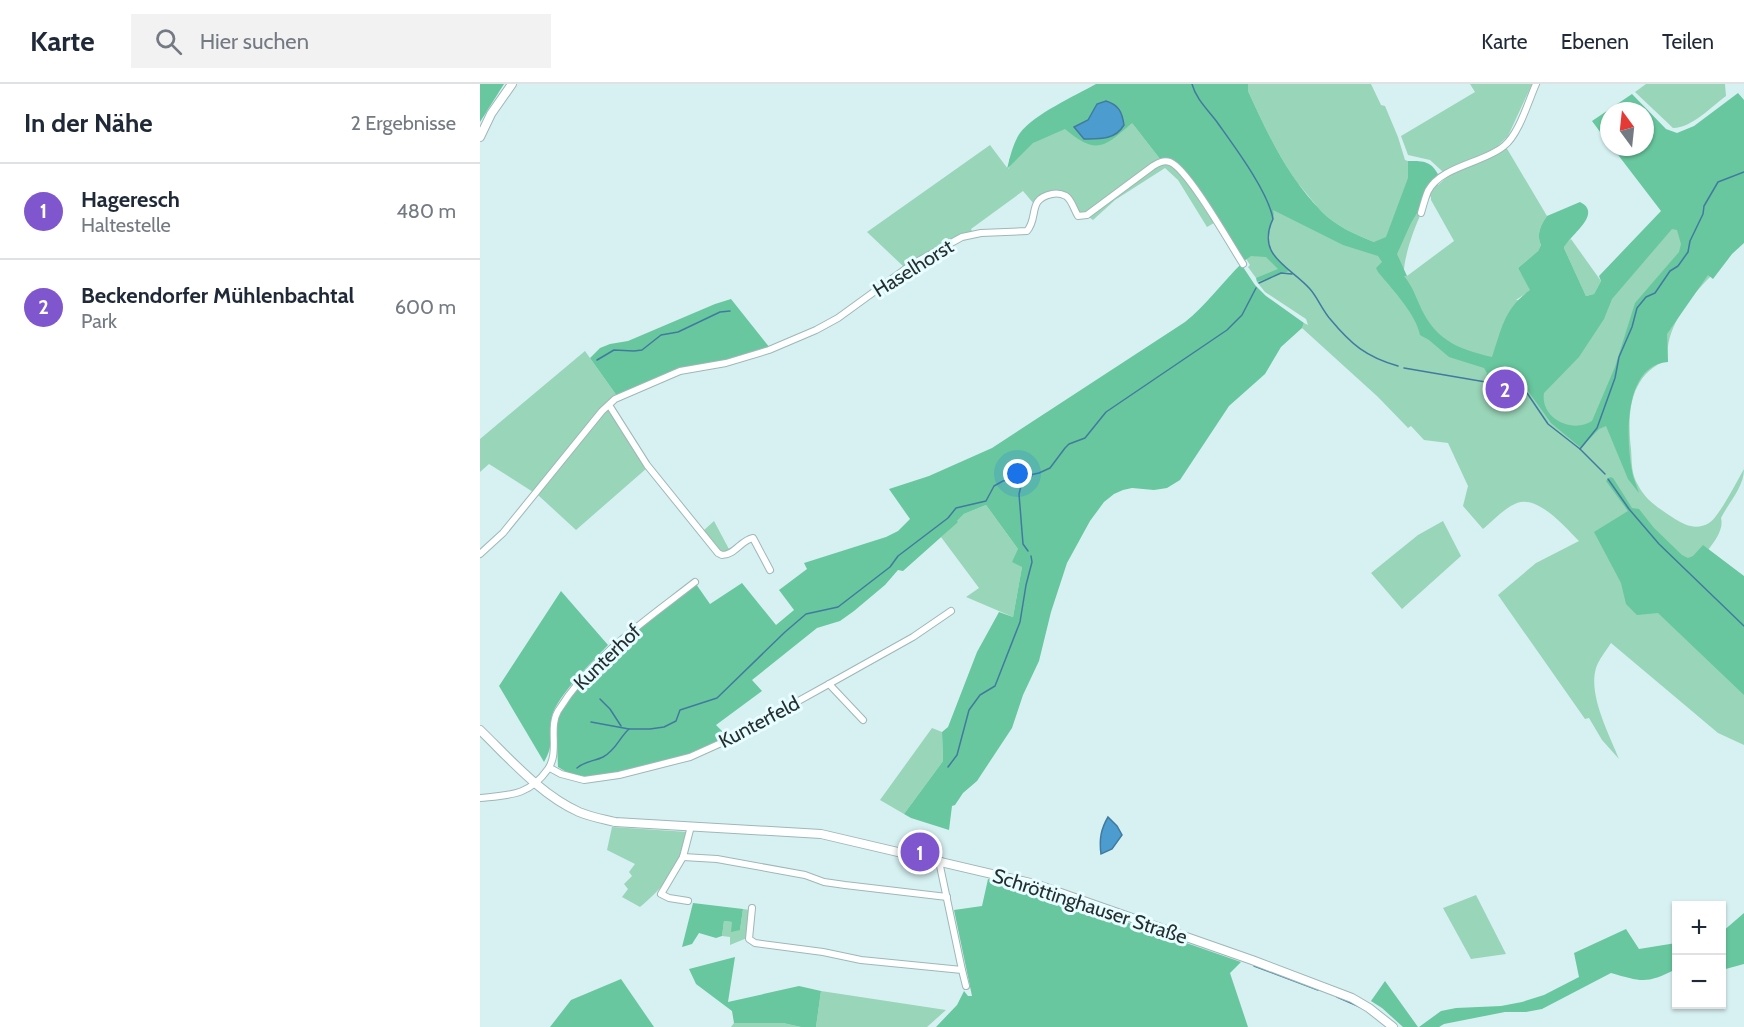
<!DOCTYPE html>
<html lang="de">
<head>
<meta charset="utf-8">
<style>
  :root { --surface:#fff; --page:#f2f2f3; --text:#1f2937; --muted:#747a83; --line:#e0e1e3; --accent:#8056cf }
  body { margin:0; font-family:Cabin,sans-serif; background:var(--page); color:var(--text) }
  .controls { position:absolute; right:18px; bottom:18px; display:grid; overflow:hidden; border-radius:0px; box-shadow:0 2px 4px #0004 }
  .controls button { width:54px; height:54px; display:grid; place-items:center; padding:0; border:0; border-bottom:2px solid var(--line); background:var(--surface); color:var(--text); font:30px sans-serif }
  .compass { position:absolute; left:1120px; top:18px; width:54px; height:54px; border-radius:50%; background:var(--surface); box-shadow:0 2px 4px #0004; rotate:345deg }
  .you { position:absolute; left:538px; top:390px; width:21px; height:21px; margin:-15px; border:4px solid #fff; border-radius:50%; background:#1a73e8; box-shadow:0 0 0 9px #1a73e833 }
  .badge { display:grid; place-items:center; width:39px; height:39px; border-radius:50%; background:var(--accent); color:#fff; font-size:20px; font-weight:700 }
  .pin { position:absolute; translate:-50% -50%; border:3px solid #fff; box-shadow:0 2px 6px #0006 }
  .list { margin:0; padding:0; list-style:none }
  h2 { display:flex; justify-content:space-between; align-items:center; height:78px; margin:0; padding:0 24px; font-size:26px }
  h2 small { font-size:20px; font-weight:400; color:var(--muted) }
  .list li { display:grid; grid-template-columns:39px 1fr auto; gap:18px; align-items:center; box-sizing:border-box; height:96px; padding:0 24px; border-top:2px solid var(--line) }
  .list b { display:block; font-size:22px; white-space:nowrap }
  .list p { margin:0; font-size:20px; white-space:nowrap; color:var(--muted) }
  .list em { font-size:20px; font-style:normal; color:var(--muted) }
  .icon { flex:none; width:33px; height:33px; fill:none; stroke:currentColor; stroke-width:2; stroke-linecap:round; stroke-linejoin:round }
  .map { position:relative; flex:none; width:1264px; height:943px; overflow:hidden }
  header { display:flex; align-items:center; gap:36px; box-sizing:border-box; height:84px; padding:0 30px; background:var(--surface); border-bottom:2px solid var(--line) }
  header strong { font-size:28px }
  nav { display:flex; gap:33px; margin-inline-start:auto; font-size:21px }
  .search { width:420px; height:54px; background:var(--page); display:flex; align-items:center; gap:15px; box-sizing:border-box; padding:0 21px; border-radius:0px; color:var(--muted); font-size:22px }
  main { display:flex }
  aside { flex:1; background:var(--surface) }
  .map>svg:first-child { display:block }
</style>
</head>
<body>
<header>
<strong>Karte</strong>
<div class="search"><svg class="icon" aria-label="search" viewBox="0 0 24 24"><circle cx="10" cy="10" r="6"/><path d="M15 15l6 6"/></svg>Hier suchen</div>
<nav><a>Karte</a><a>Ebenen</a><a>Teilen</a></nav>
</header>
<main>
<aside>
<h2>In der Nähe<small>2 Ergebnisse</small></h2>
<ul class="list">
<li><span class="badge">1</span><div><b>Hageresch</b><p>Haltestelle</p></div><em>480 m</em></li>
<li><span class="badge">2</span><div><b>Beckendorfer Mühlenbachtal</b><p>Park</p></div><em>600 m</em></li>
</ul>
</aside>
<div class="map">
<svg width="1264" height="943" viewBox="0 0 1264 943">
  <rect width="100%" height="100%" fill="#d7f1f3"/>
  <!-- green -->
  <g fill="#99d5b8" fill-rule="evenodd">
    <path d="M618,0H763L794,70L848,136L877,157L894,158C876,151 856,142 842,128C808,94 788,50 768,7V0H891L901,21L905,22L918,53L925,76L928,77V83L954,96L958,101L974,87L1026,63L1067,132C1061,140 1056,151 1061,161L1058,167L1038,184L1051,206L1036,216L1106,220L1191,131L1231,192C1210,213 1184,245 1188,276C1149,290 1147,330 1151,365C1152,378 1151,390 1158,401C1166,417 1180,425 1195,435C1206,442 1217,446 1229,439C1239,433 1257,397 1264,385C1264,403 1249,418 1241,434C1244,445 1235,457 1228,466L1264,495V661L1238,649L1131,559C1126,567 1119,575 1116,584C1108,611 1129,650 1139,675L1122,656L1109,634L1105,635L1018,511L1056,479L1099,457C1085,443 1058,411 1037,419C1024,424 1013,437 1003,445L983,422L988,402L968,359L944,356L931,342L928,344L898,313L822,244L824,239L828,241L826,235L785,208L777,198L780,197L778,194H776L768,183L770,181L711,87L652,39L680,75L612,127L599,131L588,112L577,108L554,120L543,107L491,145L493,149L424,183L387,148L510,61L528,85L530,82L529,76L534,65ZM951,112V116L974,157L927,192H924C922,174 940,126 951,112Z"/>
    <path d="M990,0H1052L1028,52L1017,63L966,87H962L950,76L928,71L921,52L995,8Z"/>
    <path d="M1166,0H1245L1246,12C1232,22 1212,44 1193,44L1155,8Z"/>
    <path d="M686,79L700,88L734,139L727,143L698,96L685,84L635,116L613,136L609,133L677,81Z"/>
    <path d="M1091,155L1121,197L1114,210L1106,212L1084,164L1086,159Z"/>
    <path d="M105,267L137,312L120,325L53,408L9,380L0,388V355Z"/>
    <path d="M128,324L167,384L96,446L58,411Z"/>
    <path d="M506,421L538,465L542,483L533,533L486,513L499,504L461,453L484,430Z"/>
    <path d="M234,437L250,467L246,469L240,467L223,447Z"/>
    <path d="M963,437L981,472L922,525L891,489L938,451Z"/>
    <path d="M452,644L462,648L463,677L424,730L400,716Z"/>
    <path d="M132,743L208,748C197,783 188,800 160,823L142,813L148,805L144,800L152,792L149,788L155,780L127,766Z"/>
    <path d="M996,811L1026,870L991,875L963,824Z"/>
    <path d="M263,825L270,826L267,854L250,861V853L242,852L244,837L252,838L260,846Z"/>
    <path d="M341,907L466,926L447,943H336Z"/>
    <path d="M273,938L303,939L321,943H251L254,939Z"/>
  </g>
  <!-- forest -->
  <g fill="#68c79e" fill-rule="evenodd">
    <path d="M0,0H24L0,38Z"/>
    <path d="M616,0H768V7C788,50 808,94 842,128C856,142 876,151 894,158L906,153L928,94V77C945,77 951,77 959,92L931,139L917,170L927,192H924C934,204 937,217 944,230C959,258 982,266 1012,273C1022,244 1024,225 1050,206L1038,184L1058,167L1061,161C1056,151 1061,140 1067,132L1100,118C1124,130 1088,152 1084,164L1106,212L1114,210L1121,197L1119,192L1181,127L1132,63H1165V27H1129V60L1112,37L1152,10L1186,45L1197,49L1214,42L1258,9L1264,16V159L1252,170L1233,195L1228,191L1187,250L1188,278C1143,281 1146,355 1152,387C1153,394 1157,402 1159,409L1148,395L1126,342L1119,345L1101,364L1071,339L1048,307L1042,303L1005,296L1007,289L1004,284L969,273L949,256L940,251C936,230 912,205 898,188L896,184L902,178L898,172L863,161L793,126C795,134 792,137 789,144C782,163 797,175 809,187L777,198L776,194L798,185L786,173L771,172L764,177L699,81L689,75H680L652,39C624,63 617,72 585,45L553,59L527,85C530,73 533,59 540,49C554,30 595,12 616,0ZM608,36L641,45L624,55L594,43ZM1192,145L1197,146L1201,160L1199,168L1155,219L1135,283L1112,337C1092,350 1060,334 1064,309L1099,273L1124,235L1132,215Z"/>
    <path d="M761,180L775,201L786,212L824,239L822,244L801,263L785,290L749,322L700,396L687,404L674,406L652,404L643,406L634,410L624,418L610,437L587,479L571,528L559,577L543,611L532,644L497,697L483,709L475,721L472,722L469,746L431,734L424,730L463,677L462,648L468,643L497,568L519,528L533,533L542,483L532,478L538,465L506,421L484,430L477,437L478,438L423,487L418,486L405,501L374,527L360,537L337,544L272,596L282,607L236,641L248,653L209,671L125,691L104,694L93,692L78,683L76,636C96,583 172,533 216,500L230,520L262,499L296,541L314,526L299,506L327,485L324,479L406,453L418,447L430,435L409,405L449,392L512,364L705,238C726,221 742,199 761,180Z"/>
    <path d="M251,215L290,264L245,277L200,285L137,312L110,274L120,264L130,260L148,257L235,220Z"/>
    <path d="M1130,393L1133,394L1152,424L1159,425L1174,444L1202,471L1208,474L1213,472L1223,461L1264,492V611L1178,529L1157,531L1146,520L1141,499L1114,448L1148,427L1126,397Z"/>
    <path d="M81,507L128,561C113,577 77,612 72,632C67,651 76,657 64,678L19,602Z"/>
    <path d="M508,795L557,807L761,878L750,889L768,943H456L477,921L484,907L488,912H492L474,826L502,822Z"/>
    <path d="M213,819L263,825L260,846L251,848L252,838L244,837L242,852L236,854L219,849L212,860L202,863Z"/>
    <path d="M1264,829V880L1242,886V848Z"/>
    <path d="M1146,845L1159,865L1196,859V885C1167,900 1162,898 1131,889L1062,925L1046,928H1025L964,940L959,943H939L961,927L976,924L1021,922L1042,918L1064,911L1099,893L1094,869Z"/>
    <path d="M255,873L248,918L319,902L341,907L336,943H321L303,939H254L252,927L216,900L209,885Z"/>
    <path d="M141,895L174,943H70L91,916Z"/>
    <path d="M905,897L938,943H923L902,924L891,917Z"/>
  </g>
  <!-- water -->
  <g fill="#4c9ccf" stroke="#407b9f" stroke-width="1.5">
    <path d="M626,17C639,21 642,28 644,41C635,56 620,55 604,55L594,43L608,36L617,20Z"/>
    <path d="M628,733L637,742L642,751L632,765L621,770C619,755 621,745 628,733Z"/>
  </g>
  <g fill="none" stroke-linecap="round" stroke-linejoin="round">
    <!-- stream -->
    <g stroke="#407b9f" stroke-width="1.5">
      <path d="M712,0C716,15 728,26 737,38C754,62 788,107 793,135C775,172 811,183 830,205C838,214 842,226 851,236C871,260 886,273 918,282"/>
      <path d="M779,199L801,189L812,190"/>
      <path d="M117,276L134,266L154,267L162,266L181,251L198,248L240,228L250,227"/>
      <path d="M924,284L1029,302L1047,309L1068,340L1100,365L1125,390"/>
      <path d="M1100,365L1117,344L1135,294L1139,273L1152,243L1157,224L1166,213L1175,209L1190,187L1198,182L1208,168L1210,157L1223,130L1224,122L1238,98L1264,88"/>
      <path d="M1128,395L1149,425L1179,460L1264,542"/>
      <path d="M548,467L543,460L539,410L541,402L552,392"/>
      <path d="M120,615L130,625L141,642"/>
      <path d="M111,638L149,645H170L184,643L196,637L200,626L237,614L305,548L326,530L358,523L410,483L418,472L468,434L476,424L506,417L514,402L523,397L559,389L570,384L585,364L589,360L605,354L626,328L747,246L762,231L776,204"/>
      <path d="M468,683L477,671L489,626L500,611L515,602L540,538L546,501L552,478L551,472"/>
      <path d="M97,684C105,677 115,677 123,673C136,666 139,654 149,645"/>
      <path d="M774,882L838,906"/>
      <path d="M857,913L880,923"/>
    </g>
    <defs>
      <g id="minor">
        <path d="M941,129C943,122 945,114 948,107C961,82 1004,79 1024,62C1039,50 1048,18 1056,0"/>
        <path d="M129,321L167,381L238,469L242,471C255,471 261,456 273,454L290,486"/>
        <path d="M0,470L23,449L122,327L135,315L200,287L246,279L289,266L336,246L358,234L431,181L482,153L501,149L547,147C559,133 547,115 572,110C576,109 582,110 586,112C592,116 594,126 598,132L607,131L673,82C678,79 683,76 690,78C708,85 750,160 763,180"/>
        <path d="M349,600L383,636"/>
        <path d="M70,684L81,690L104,696L139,691L210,673L250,655L349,600L433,553L471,527"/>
        <path d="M0,714C30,711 49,712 68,685C80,668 68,644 78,627C112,572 165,537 215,498"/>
        <path d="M203,773L237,775L325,791L344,798L365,801L467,813"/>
        <path d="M461,777L460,782L482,886"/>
        <path d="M208,817L189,814L181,810L203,773L211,742"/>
        <path d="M272,824L269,855L275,859L343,868L381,876L482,886L486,902"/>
      </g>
      <path id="tertiary" d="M0,53L11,30L32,0"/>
      <path id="secondary" d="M0,646C30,675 61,711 99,728C111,733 123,735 135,738L341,750L555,800L772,876L872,914L889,924L913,943"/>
    </defs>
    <!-- minor casing -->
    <use href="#minor" stroke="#9eb7b8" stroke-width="8"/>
    <!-- tertiary casing -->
    <use href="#tertiary" stroke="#9eb7b8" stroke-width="10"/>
    <!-- secondary casing -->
    <use href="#secondary" stroke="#9eb7b8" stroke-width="10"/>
    <!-- minor -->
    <use href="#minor" stroke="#fff" stroke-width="6"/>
    <!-- tertiary -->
    <use href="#tertiary" stroke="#fff" stroke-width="8"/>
    <!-- secondary -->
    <use href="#secondary" stroke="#fff" stroke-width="8"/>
  </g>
  <g text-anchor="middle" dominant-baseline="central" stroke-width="6" stroke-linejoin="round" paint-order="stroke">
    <!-- street labels -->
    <g font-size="20" fill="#252f30" stroke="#e8fdff">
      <text transform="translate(433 184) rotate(-32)">Haselhorst</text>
      <text transform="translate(127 573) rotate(-44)">Kunterhof</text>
      <text transform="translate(279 638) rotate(-28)">Kunterfeld</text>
      <text transform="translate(610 822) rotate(18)">Schröttinghauser Straße</text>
    </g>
  </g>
</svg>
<div class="controls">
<button>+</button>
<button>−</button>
</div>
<svg class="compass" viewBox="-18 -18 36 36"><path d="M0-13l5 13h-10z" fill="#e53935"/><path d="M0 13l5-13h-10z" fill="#747a83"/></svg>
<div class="you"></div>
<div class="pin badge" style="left:440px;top:768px">1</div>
<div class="pin badge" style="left:1025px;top:305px">2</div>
</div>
</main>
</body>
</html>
